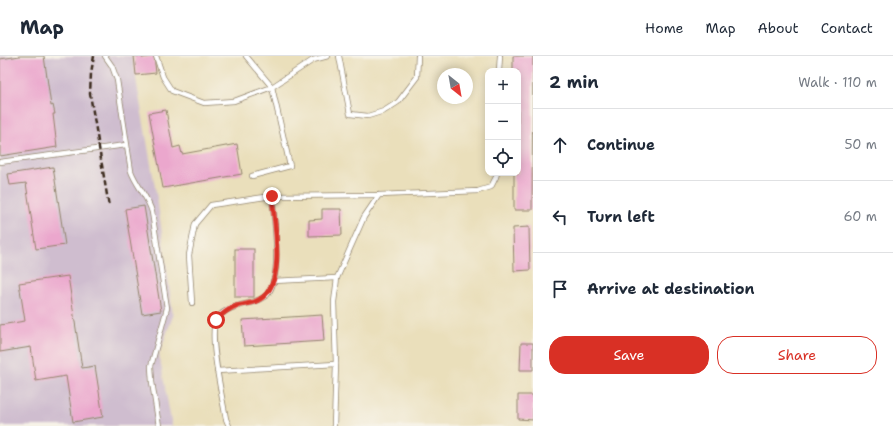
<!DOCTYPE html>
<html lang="en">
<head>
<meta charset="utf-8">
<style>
  :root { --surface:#fff; --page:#f2f2f3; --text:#1f2937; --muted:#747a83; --line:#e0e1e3; --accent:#d93025 }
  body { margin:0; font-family:"Shantell Sans",sans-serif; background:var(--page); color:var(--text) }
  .controls { position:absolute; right:12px; top:12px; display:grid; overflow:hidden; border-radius:8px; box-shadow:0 2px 10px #0003 }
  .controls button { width:36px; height:36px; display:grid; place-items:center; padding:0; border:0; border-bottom:1px solid var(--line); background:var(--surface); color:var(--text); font:20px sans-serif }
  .compass { position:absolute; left:437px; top:12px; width:36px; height:36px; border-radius:50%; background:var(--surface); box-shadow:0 2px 10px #0003; rotate:149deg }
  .stop { position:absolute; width:12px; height:12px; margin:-9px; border:3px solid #d93025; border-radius:50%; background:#fff }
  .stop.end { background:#d93025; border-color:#fff; box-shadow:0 1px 4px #0008 }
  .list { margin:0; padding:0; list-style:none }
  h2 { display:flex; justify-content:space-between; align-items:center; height:52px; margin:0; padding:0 16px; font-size:17px }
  h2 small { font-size:13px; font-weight:400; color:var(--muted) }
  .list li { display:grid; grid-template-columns:26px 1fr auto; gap:12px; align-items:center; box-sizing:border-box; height:72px; padding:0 16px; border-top:1px solid var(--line) }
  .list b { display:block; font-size:15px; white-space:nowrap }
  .list em { font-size:13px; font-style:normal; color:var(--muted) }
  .actions { display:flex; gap:8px; padding:12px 16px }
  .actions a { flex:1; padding:9px 0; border:1px solid var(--accent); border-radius:16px; text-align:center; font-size:14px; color:var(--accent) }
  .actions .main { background:var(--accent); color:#fff }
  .icon { flex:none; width:22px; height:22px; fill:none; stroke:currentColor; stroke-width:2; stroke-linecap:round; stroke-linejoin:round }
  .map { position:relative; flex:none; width:533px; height:370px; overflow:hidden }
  header { display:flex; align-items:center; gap:24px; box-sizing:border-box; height:56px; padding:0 20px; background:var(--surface); border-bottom:1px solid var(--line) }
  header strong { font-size:19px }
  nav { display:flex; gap:22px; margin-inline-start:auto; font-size:14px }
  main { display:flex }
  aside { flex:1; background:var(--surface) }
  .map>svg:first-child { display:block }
</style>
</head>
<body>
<header>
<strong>Map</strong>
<nav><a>Home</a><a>Map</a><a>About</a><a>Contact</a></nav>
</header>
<main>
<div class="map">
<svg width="533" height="370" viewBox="0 0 533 370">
  <rect width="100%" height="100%" fill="#f7f3e8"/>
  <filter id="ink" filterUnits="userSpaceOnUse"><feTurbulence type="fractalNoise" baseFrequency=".025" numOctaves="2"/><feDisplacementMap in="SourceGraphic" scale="8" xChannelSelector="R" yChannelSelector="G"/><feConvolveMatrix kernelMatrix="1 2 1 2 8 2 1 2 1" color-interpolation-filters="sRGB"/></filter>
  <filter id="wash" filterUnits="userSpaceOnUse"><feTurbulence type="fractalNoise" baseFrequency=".012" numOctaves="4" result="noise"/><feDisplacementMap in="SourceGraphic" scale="16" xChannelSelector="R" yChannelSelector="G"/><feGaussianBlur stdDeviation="0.9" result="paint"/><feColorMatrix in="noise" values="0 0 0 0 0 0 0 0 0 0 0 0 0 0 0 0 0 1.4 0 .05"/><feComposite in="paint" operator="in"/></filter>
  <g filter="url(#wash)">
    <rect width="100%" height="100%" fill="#eadfbb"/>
    <!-- industrial -->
    <path fill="#cfbdcf" d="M0,0H132L158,148L173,260L159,298L172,370H0Z"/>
    <g id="blocks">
      <!-- building -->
      <g fill="#eba7cd">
        <path d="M20,0H44L51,50L53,49L55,58H53L57,91L0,100V3Z"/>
        <path d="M134,0H141L142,2L154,0L156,17L136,19Z"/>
        <path d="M513,0H533L532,154H514V117H518V15H513Z"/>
        <path d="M166,54L173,92L180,90L182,98L237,88L242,118L163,132L149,57Z"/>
        <path d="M53,111L65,189L36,193L26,127L10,129L8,118Z"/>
        <path d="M144,150L161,255L142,258L125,153Z"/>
        <path d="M322,153H341L342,179L309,180V164L322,163Z"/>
        <path d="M529,171L530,214L514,215L513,172Z"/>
        <rect x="235" y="193" width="19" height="48"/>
        <path d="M68,220L82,312L95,310L103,361L73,366L66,320L36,325L31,291L0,296V269L25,265L19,227Z"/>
        <path d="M322,259L324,285L244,290L242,264Z"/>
        <path d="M521,287H533V314H520Z"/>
        <path d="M518,339H533V364L518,363Z"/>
      </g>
    </g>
  </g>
  <g filter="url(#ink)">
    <use href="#blocks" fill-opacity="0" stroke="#92846c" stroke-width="1"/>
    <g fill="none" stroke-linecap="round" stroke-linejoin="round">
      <defs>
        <g id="service">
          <path d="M105,0L112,10L117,24L131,115C136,129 148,141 152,156L167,252L151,310L152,326L159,370"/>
          <path d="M156,0L163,21L172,35L204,47L234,45L272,31L313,4L328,0"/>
          <path d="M246,0L272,31L290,110L252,120"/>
          <path d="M339,0L350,58L368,60L384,55L398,46L417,21L418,0"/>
          <path d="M499,15L500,0"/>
          <path d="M0,106L126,89"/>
          <path d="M273,225L337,222"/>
          <path d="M192,247L189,199L195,168L211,149L272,140L379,139L478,135L491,131L496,121L497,117"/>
          <path d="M217,315L336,308"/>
          <path d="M229,370L226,363C223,345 208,279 216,264C222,253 239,249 250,247C256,245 262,243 267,239C283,221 274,163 272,140"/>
          <path d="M334,370L336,308L334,246L337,222L364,161L379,139"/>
        </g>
      </defs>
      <!-- service casing -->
      <use href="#service" stroke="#92846c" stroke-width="6"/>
      <!-- service -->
      <use href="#service" stroke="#fff" stroke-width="4.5"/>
      <!-- rail -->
      <path stroke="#3b2a1e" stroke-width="2.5" stroke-dasharray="6 3" stroke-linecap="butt" d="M94,0L91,17L90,38L109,151"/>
    </g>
  </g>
  <g fill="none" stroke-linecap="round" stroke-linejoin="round" filter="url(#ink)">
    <!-- route -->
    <path stroke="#d93025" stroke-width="5" d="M216,264C222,258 228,253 236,250C244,248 253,248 260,243C287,227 274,167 272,140"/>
  </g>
</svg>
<div class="controls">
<button>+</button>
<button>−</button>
<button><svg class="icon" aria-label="locate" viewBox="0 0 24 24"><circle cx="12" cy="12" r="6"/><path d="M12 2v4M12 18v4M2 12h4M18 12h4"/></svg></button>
</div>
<svg class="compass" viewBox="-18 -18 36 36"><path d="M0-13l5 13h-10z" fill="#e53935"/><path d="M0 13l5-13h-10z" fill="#747a83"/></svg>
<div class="stop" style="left:216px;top:264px"></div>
<div class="stop end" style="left:272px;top:140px"></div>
</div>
<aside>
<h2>2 min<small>Walk · 110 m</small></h2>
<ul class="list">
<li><svg class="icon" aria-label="ahead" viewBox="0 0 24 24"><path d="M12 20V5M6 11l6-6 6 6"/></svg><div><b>Continue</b></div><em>50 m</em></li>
<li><svg class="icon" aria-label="left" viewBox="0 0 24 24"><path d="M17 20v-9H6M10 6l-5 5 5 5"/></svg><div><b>Turn left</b></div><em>60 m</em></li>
<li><svg class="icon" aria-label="arrive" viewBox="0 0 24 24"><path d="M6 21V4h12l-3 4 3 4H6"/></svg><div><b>Arrive at destination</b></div></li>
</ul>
<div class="actions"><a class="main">Save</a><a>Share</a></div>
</aside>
</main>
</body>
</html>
